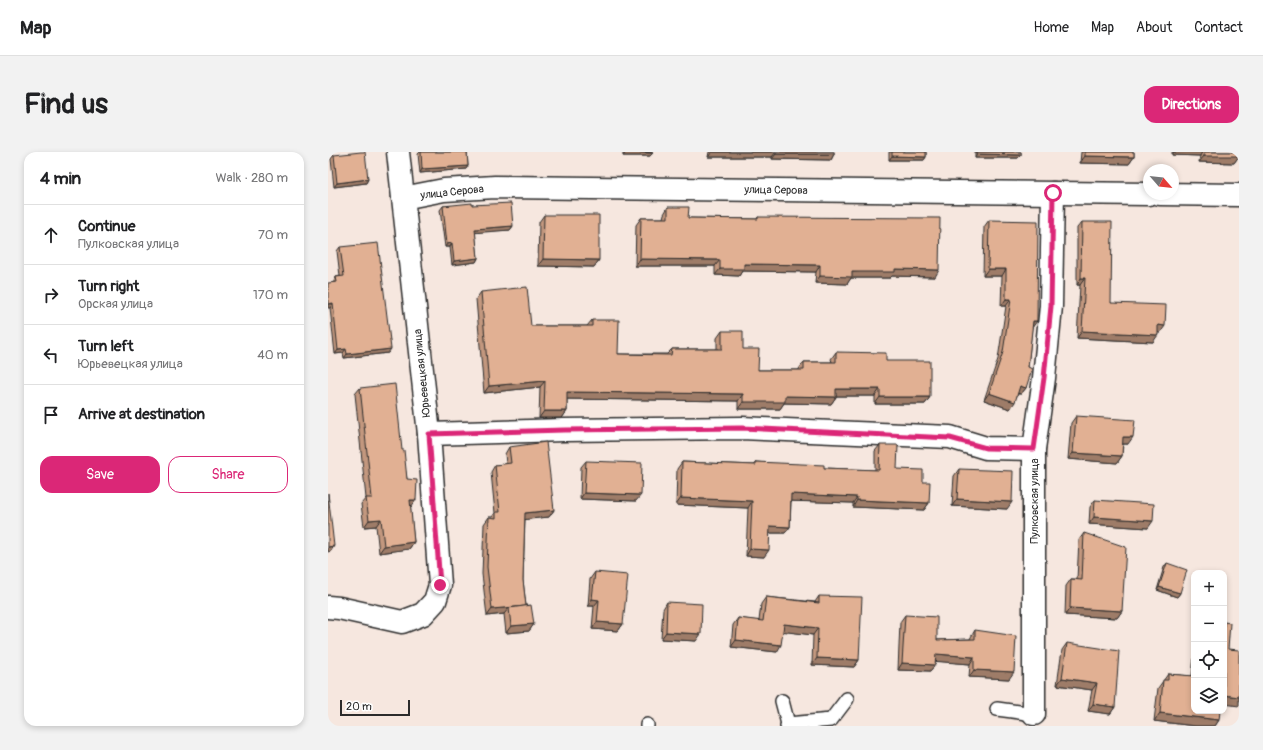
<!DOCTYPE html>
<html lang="en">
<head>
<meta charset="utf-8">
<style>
  :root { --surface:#fff; --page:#f2f2f2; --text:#202124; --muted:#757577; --line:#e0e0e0; --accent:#db2777 }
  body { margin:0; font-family:Pangolin,sans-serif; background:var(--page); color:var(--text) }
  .controls { position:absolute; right:12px; bottom:12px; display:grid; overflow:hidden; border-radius:8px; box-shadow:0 2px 6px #0003 }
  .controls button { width:36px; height:36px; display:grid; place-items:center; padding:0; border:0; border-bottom:1px solid var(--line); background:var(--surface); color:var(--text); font:20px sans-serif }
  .compass { position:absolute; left:815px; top:12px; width:36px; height:36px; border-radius:50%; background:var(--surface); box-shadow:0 2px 6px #0003; rotate:118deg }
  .scale { position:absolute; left:12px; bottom:10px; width:70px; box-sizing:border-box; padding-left:4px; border:2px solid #2b2b2b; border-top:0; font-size:11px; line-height:14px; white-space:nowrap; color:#2b2b2b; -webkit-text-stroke:3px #fff; paint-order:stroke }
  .stop { position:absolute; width:12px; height:12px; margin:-9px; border:3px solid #db2777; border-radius:50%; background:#fff }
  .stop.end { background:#db2777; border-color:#fff; box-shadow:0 1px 4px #0008 }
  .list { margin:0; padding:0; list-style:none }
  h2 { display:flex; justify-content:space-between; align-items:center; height:52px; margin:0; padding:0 16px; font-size:17px }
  h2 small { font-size:13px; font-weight:400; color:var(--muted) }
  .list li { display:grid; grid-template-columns:26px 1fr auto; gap:12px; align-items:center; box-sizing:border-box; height:60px; padding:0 16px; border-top:1px solid var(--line) }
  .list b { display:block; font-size:15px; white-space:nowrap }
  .list p { margin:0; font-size:13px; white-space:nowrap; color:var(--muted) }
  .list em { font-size:13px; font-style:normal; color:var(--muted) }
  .actions { display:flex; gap:8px; padding:12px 16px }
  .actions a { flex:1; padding:9px 0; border:1px solid var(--accent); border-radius:12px; text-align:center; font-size:14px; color:var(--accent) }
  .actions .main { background:var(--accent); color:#fff }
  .icon { flex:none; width:22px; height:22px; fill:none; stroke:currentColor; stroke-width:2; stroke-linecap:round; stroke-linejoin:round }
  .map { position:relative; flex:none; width:911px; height:574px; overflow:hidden; border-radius:12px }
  header { display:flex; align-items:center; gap:24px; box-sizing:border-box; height:56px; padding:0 20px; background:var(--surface); border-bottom:1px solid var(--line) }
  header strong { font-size:19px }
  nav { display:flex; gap:22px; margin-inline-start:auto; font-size:14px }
  .intro { display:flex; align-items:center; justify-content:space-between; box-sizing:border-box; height:96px; padding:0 24px }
  h1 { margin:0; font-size:28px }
  .button { padding:10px 18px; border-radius:12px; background:var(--accent); color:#fff; font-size:14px; font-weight:700 }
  main { display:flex; gap:24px; padding:0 24px }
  aside { flex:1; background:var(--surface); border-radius:12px; box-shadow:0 2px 6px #0003 }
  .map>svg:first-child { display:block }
</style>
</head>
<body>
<header>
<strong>Map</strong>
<nav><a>Home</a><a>Map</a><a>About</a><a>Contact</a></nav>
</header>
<div class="intro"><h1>Find us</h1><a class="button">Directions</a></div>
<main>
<aside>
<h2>4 min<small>Walk · 280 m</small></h2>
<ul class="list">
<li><svg class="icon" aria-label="ahead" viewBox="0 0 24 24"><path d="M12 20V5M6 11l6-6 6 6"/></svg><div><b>Continue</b><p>Пулковская улица</p></div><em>70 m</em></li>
<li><svg class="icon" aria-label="right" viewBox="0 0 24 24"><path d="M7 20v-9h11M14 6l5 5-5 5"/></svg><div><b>Turn right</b><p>Орская улица</p></div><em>170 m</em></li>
<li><svg class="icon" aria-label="left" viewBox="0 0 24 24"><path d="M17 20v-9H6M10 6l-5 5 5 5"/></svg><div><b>Turn left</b><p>Юрьевецкая улица</p></div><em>40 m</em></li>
<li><svg class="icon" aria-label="arrive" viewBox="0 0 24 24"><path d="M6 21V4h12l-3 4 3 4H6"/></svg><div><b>Arrive at destination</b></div></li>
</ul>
<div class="actions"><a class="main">Save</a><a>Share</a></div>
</aside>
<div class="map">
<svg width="911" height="574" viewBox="0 0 911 574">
  <rect width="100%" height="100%" fill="#f6e7df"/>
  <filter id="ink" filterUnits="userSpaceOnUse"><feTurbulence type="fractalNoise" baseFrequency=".025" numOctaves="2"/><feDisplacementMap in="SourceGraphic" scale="8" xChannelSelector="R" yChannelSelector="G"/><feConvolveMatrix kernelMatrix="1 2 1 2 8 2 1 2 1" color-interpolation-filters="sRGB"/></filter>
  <g filter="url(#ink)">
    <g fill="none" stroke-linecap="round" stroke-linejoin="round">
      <defs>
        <g id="lane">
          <path d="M454,549L460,572"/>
          <path d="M669,557L706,562"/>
          <path d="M319,573V574"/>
          <path d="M459,574L460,572L503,568L519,547"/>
        </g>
        <g id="street">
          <path d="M832,42L911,43"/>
          <path d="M75,46L116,38L167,35L821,42"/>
          <path d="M101,282L236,278L414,276L622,285L658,296L706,297"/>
          <path d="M0,455L11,456L74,470L95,462L107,449L112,433L101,282L70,0"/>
          <path d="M706,562V297L716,226L723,154L725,41"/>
        </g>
      </defs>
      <!-- lane casing -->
      <use href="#lane" stroke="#2b2b2b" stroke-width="16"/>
      <!-- street casing -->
      <use href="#street" stroke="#2b2b2b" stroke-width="25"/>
      <!-- lane -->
      <use href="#lane" stroke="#fff" stroke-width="13"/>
      <!-- street -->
      <use href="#street" stroke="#fff" stroke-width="22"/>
    </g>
    <!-- wall -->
    <g fill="#c2977e" stroke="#2b2b2b">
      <path d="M92,0H139L140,14L138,17L92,21L90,2Z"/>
      <path d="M295,0H325L322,4H295Z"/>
      <path d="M381,0H506V2L503,8L444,7V5H380Z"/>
      <path d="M561,0H598V5L596,8H561Z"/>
      <path d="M647,0H693V3L690,6H647Z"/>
      <path d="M753,0H806V5L801,12L752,11Z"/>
      <path d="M844,0H911V4L906,11L871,10L872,4L844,3Z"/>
      <path d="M6,3L40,27L38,31L6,35L3,7Z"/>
      <path d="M144,53L185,74L182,78L147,80L150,106L148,110L124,113L122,95H117L112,58L115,54Z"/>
      <path d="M340,55L360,66L429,67L430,65L607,125L564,124L562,126H523L519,132L487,131L488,120L414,119L411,124L387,123V114H307L308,73L313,66H335L336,62Z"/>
      <path d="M216,63L271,108L266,115L210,114L211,70Z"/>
      <path d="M661,68L704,175L698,236L693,242H690L682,257L656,248L670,207L678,154H673L674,124H655L656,75Z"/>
      <path d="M754,70L783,151L832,181L830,180L825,190L749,186L752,133H749V76Z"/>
      <path d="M12,95L60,201L16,206L15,201L7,202L2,156L6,129L8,125L12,124L9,99Z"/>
      <path d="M153,140L203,174H259L264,168L290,202H339L344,197H389V186L394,179L415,197L430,218H471V217L476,210H504L503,207L508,200L558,209L602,245L597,252H547V244H508V245L503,252L456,251L452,257H410V249L239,247V259L234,266H211L212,235L156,241L148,147Z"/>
      <path d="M32,236L74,298L79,327L83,355H82L86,390L81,397L51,401L48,374L36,375L33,352L38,346L27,242Z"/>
      <path d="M748,264L800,292H795L794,304L789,311L740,307L743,271Z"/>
      <path d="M552,293L569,317L595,330L601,351L596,358L525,355V351L463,349L462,375L457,381H442L436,405L418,404L420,356L348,353L349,317L354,310L426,313L428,310L496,316L547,318V299Z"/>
      <path d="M181,295L226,358L221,365L197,367L195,428L198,454L206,472L201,479L178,481L176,462L159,464L154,422L156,372L161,365H164L167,361L163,320L167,313L178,312L177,302Z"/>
      <path d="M258,309L308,349L252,347L253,315Z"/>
      <path d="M631,317L679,357L624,354L626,324Z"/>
      <path d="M767,348L820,376L761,372L762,355Z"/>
      <path d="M756,381L794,459L789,466L737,463L738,434L743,427H749L751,388Z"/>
      <path d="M839,411L852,441L849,445L829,438L836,415Z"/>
      <path d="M267,420L295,472L290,479L264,477L266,454H260L262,427Z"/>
      <path d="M491,444L531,508L526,515L484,513L485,483L455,479L449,500L403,495L405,473L410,466L431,469L433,452L438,445L487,450Z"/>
      <path d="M339,450L368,489L333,487L335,457Z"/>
      <path d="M577,463L609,488L642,487L643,485L647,478L681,527L641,525L642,512L607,509V513L602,519L570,518L572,470Z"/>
      <path d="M739,491L787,555L782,562L760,559L764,538L729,533L734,498Z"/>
      <path d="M866,505V559L891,568L887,574H867L826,569L830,536L840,522L864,524Z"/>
    </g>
    <!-- shaded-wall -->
    <g fill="#9e7b67" stroke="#2b2b2b">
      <path d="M298,0L325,1L322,4H295Z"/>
      <path d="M384,0H448L444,5H380Z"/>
      <path d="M846,0H874L872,4L844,3Z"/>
      <path d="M911,0V4L906,11L871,10L876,4Z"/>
      <path d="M448,2H506L503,8L444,7Z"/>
      <path d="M649,2L693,3L690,6H647Z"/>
      <path d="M564,4L598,5L596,8H561Z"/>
      <path d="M757,4L806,5L801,12L752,11Z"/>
      <path d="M140,14L138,17L92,21L94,17Z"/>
      <path d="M40,27L38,31L6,35L9,31Z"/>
      <path d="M185,74L182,78L144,81L147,77Z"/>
      <path d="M124,91L122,95H117L119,92Z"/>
      <path d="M150,106L148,110L124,113L126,109Z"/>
      <path d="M215,107L271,108L266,115L210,114Z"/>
      <path d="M312,107L392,108L387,114H307Z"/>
      <path d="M416,112L492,113L488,120L414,119L411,124L387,123L392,117Z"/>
      <path d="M567,117L611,118L607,125L564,124L562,126H523L519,132L487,131L492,124L524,120Z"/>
      <path d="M660,117H678L674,124H655Z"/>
      <path d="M753,126H757L752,133H749Z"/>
      <path d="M678,147H683L678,154H673Z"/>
      <path d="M5,151L2,156H0V152Z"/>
      <path d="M705,169H709L704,176Z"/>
      <path d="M830,173L837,174L832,181L825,180Z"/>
      <path d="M754,179L830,183L825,190L749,186Z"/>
      <path d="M18,197L15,201L7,202L10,198Z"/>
      <path d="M63,197L60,201L16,206L19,202Z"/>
      <path d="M217,229L212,235L156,241L161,234Z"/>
      <path d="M692,234L698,236L693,242L688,241Z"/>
      <path d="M508,237H552L547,244H503Z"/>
      <path d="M239,240L415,242L410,249L234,247Z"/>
      <path d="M661,241L687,250L682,257L656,248Z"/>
      <path d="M457,244L508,245L503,252L456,251L452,257H410L415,250Z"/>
      <path d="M552,245H602L597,252H547Z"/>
      <path d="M216,259H239L234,266H211Z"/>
      <path d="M795,285H805L800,292H791Z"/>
      <path d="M745,301L794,304L789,311L740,307Z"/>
      <path d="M256,341L313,343L308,349L252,347Z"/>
      <path d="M463,342L529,345L525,351L458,349Z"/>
      <path d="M353,346L424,349L420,356L348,353Z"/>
      <path d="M629,347L684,350L679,357L624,354Z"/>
      <path d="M82,348H88L83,355H77Z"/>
      <path d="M529,348L601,351L596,358L525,355Z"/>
      <path d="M226,358L221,365L193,368L197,361Z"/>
      <path d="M766,365L825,369L820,376L761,372Z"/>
      <path d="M53,367L48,374L36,375L41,368Z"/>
      <path d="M442,374L462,375L457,381H437Z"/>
      <path d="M86,390L81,397L51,401L56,394Z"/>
      <path d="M6,394L3,399L0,400V395Z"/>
      <path d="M422,397L441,398L436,405L418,404Z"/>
      <path d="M831,435L852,441L849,445L829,438Z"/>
      <path d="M264,447L271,448L266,454H260Z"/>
      <path d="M198,454L181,456L176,462L159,464L164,457Z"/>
      <path d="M742,456L794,459L789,466L737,463Z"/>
      <path d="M269,470L295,472L290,479L264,477Z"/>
      <path d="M206,472L201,479L178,481L183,474Z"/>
      <path d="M456,472L490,476L485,483L451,479Z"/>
      <path d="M338,480L373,482L368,489L333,487Z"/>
      <path d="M408,488L453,493L449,500L403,495Z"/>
      <path d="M608,502L646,505L642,512L603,509Z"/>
      <path d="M489,506L531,508L526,515L484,513Z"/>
      <path d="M574,511L607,513L602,519L570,518Z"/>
      <path d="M646,518L686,520L681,527L641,525Z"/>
      <path d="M734,526L769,531L764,538L729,533Z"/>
      <path d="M896,543L911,545V554L896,552Z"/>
      <path d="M765,552L787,555L782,562L760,559Z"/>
      <path d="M832,561L891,568L887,574H867L826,569Z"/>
    </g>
    <!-- building -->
    <g fill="#e1b093" stroke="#2b2b2b">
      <path d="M33,0H37L40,27L9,31L6,3Z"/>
      <path d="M93,0H139L140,14L94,17Z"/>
      <path d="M298,0H325V1Z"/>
      <rect x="448" y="0" width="58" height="2"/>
      <path d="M564,0H598V5L564,4Z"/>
      <path d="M649,0H693V3L649,2Z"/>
      <path d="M757,0H806V5L757,4Z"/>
      <rect x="876" y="0" width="35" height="4"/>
      <path d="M144,51V53L183,51L185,74L147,77L150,106L126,109L124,91L119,92L115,54Z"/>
      <path d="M340,55H361L360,66L430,67V65L612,66L611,118L567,117V120H524V125L492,124V113L416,112V117H392V108L312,107L313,66H340Z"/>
      <path d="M216,63H271V108L215,107Z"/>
      <path d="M661,68L710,69L709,169H705L700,215L704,217L698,236L692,234L687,250L661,241L675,200L683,147H678V117H660Z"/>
      <path d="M754,70H784L783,151L838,153L837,174L830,173V183L754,179L757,126H753Z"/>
      <path d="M50,91L63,197L19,202L18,197L10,198L5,151L0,152V131L9,130L8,125L16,124L12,95Z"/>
      <path d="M199,135L203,174H264V168H291L290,202L343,203L344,197H394V179H415V197H431L430,218H476V210H508V200L558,201V209H602V245H552V237H508V245L457,244V250H415V242L239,240V259H216L217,229L161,234L153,140Z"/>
      <path d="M67,232L74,298H76L79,327L89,328L88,348H82L86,390L56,394L53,367L41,368L38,346H44L32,236Z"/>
      <path d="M748,264L807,268L805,285H795L794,304L745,301Z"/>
      <path d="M218,290L226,358L197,361L195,428L198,454L164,457L159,415L161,365L168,366V360H172L167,313L183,311L181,295Z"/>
      <path d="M552,293H570L569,317L595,318V330H602L601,351L529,348V345L463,342L462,375L442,374L441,398L422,397L424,349L353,346L354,310L428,313V310L496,313V316L551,318Z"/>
      <path d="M258,309L314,311L313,343L256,341Z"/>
      <path d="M631,317L685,319L684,350L629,347Z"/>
      <path d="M0,341L6,394L0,395Z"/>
      <path d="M767,348L826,352L825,369L766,365Z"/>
      <path d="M756,381L798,395L794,459L742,456L743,427L754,428Z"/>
      <path d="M839,411L859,418L852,441L831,435Z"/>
      <path d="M267,420L300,423L295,472L269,470L271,448L264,447Z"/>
      <path d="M491,444L534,445L531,508L489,506L490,476L456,472L453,493L408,488L410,466L435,469L438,445L491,451Z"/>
      <path d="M339,450L374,452L373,482L338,480Z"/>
      <path d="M203,453L206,472L183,474L181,456Z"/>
      <path d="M577,463L609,465V488L647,487V478L688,484L686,520L646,518V505L608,502L607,513L574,511Z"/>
      <path d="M896,470L902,471L900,497L911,498V545L896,543Z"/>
      <path d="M739,491L791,499L787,555L765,552L769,531L734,526Z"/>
      <path d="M840,522L866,524V559H892L891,568L832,561L835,528H840Z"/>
    </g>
  </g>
  <g fill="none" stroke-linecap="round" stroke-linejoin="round" filter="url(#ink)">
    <!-- route -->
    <path stroke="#db2777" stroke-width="5" d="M112,433L101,282L236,278L414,276L622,286L658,296L706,297L716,226L723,154L725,41"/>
  </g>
  <g text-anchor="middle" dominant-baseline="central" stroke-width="3.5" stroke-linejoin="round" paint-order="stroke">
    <!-- street labels -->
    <g font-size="11" fill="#2b2b2b" stroke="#fff">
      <text transform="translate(448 38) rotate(1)">улица Серова</text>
      <text transform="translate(124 40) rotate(-6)">улица Серова</text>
      <text transform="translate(94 221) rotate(-96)">Юрьевецкая улица</text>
      <text transform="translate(706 349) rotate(-90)">Пулковская улица</text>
    </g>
  </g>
</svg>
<div class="controls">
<button>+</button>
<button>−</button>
<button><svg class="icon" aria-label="locate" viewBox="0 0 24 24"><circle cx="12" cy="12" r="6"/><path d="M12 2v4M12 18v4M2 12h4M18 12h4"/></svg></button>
<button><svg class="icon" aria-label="layers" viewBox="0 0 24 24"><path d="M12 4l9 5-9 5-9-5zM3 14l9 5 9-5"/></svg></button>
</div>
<svg class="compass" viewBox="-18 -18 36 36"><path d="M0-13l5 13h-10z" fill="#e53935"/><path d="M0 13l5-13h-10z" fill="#757577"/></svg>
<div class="scale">20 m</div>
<div class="stop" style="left:725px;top:41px"></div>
<div class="stop end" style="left:112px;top:433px"></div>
</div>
</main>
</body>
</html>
